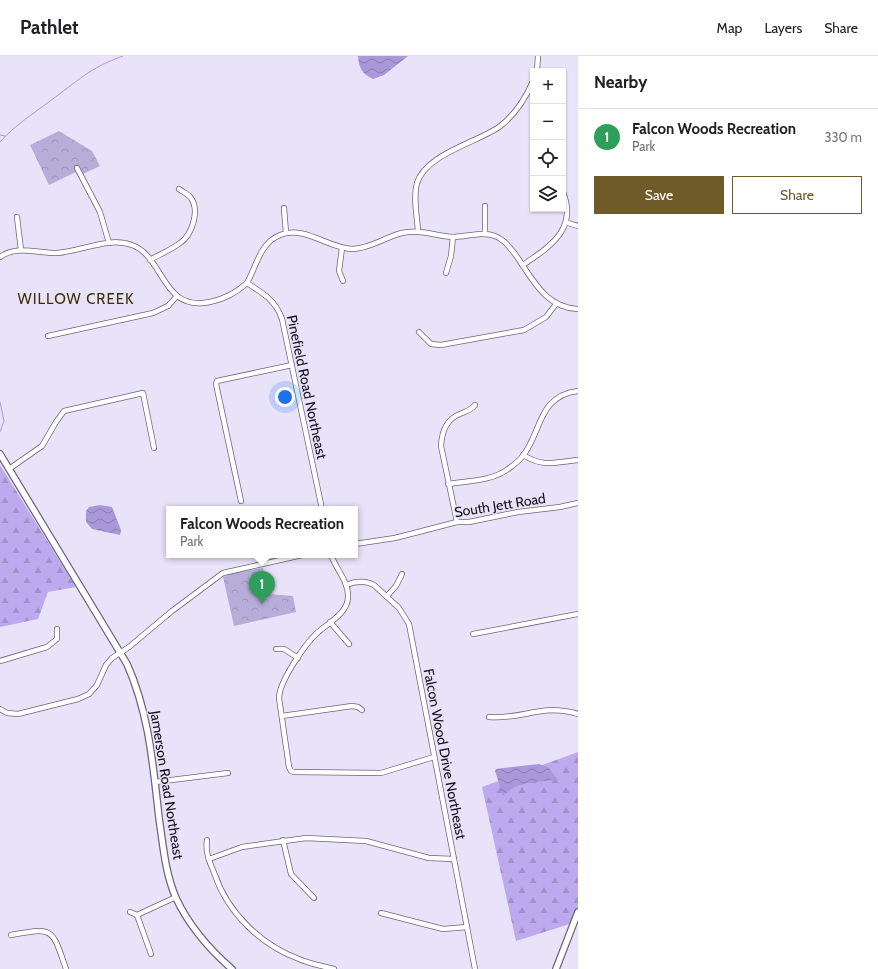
<!DOCTYPE html>
<html lang="en">
<head>
<meta charset="utf-8">
<style>
  :root { --surface:#fff; --page:#f2f2f2; --text:#202124; --muted:#757577; --line:#e0e0e0; --accent:#6f5b2a }
  body { margin:0; font-family:Cabin,sans-serif; background:var(--page); color:var(--text) }
  .controls { position:absolute; right:12px; top:12px; display:grid; overflow:hidden; border-radius:0px; box-shadow:0 1px 3px #0004 }
  .controls button { width:36px; height:36px; display:grid; place-items:center; padding:0; border:0; border-bottom:1px solid var(--line); background:var(--surface); color:var(--text); font:20px sans-serif }
  .you { position:absolute; left:285px; top:341px; width:14px; height:14px; margin:-10px; border:3px solid #fff; border-radius:50%; background:#1a73e8; box-shadow:0 0 0 6px #1a73e833 }
  .badge { display:grid; place-items:center; width:26px; height:26px; border-radius:50%; background:var(--accent); color:#fff; font-size:13px; font-weight:700 }
  .pin { position:absolute; translate:-50% -33px; filter:drop-shadow(0 1px 2px #0008) }
  .pin::after { content:''; position:absolute; top:21px; width:14px; height:12px; background:inherit; clip-path:polygon(0 0,100% 0,50% 100%) }
  .popup { position:absolute; left:166px; top:450px; width:192px; height:52px; box-sizing:border-box; display:grid; place-content:center; border-radius:0px; background:var(--surface); filter:drop-shadow(0 1px 3px #0005); font-size:13px; white-space:nowrap; color:var(--muted) }
  .popup b { font-size:15px; color:var(--text) }
  .popup::after { content:''; position:absolute; left:50%; top:100%; margin-left:-8px; border:8px solid transparent; border-top-color:var(--surface) }
  .list { margin:0; padding:0; list-style:none }
  h2 { display:flex; justify-content:space-between; align-items:center; height:52px; margin:0; padding:0 16px; font-size:17px }
  h2 small { font-size:13px; font-weight:400; color:var(--muted) }
  .list li { display:grid; grid-template-columns:26px 1fr auto; gap:12px; align-items:center; box-sizing:border-box; height:56px; padding:0 16px; border-top:1px solid var(--line) }
  .list b { display:block; font-size:15px; white-space:nowrap }
  .list p { margin:0; font-size:13px; white-space:nowrap; color:var(--muted) }
  .list em { font-size:13px; font-style:normal; color:var(--muted) }
  .actions { display:flex; gap:8px; padding:12px 16px }
  .actions a { flex:1; padding:9px 0; border:1px solid var(--accent); border-radius:0px; text-align:center; font-size:14px; color:var(--accent) }
  .actions .main { background:var(--accent); color:#fff }
  .icon { flex:none; width:22px; height:22px; fill:none; stroke:currentColor; stroke-width:2; stroke-linecap:round; stroke-linejoin:round }
  .map { position:relative; flex:none; width:578px; height:913px; overflow:hidden }
  header { display:flex; align-items:center; gap:24px; box-sizing:border-box; height:56px; padding:0 20px; background:var(--surface); border-bottom:1px solid var(--line) }
  header strong { font-size:19px }
  nav { display:flex; gap:22px; margin-inline-start:auto; font-size:14px }
  main { display:flex }
  aside { flex:1; background:var(--surface) }
  .map>svg:first-child { display:block }
</style>
</head>
<body>
<header>
<strong>Pathlet</strong>
<nav><a>Map</a><a>Layers</a><a>Share</a></nav>
</header>
<main>
<div class="map">
<svg width="578" height="913" viewBox="0 0 578 913">
  <defs>
    <pattern id="forest-firs" width="22" height="20" patternUnits="userSpaceOnUse"><rect width="22" height="20" fill="#bda9ed"/><path d="M5 1l3.5 6h-7zM16 11l3.5 6h-7z" fill="#a190ca"/></pattern>
    <pattern id="park-crowns" width="20" height="18" patternUnits="userSpaceOnUse"><rect width="20" height="18" fill="#b8acd8"/><path d="M2 6a3 3 0 1 1 6 0M12 15a3 3 0 1 1 6 0" fill="none" stroke="#9d93b9"/></pattern>
    <pattern id="water-waves" width="16" height="10" patternUnits="userSpaceOnUse"><rect width="16" height="10" fill="#aa97d9"/><path d="M0 5q4-4 8 0t8 0" fill="none" stroke="#897aaf"/></pattern>
  </defs>
  <rect width="100%" height="100%" fill="#e9e3fa"/>
  <!-- forest -->
  <g fill="url(#forest-firs)">
    <path d="M0,409L76,531L48,536L38,563L0,571Z"/>
    <path d="M578,696V859L576,866L516,885L482,731Z"/>
  </g>
  <!-- park -->
  <g fill="url(#park-crowns)">
    <path d="M59,75L92,95L100,110L83,118L80,114L49,129L30,89Z"/>
    <path d="M263,512L269,538L293,540L296,556L234,570L223,521L234,516Z"/>
  </g>
  <!-- water -->
  <g fill="url(#water-waves)">
    <path d="M358,0H408L384,19L373,23C362,18 359,12 358,0Z"/>
    <path d="M100,449L112,451L121,474L120,479L92,473L86,466V455L89,451Z"/>
    <path d="M539,708L548,711L558,724C538,726 516,725 503,740L495,715L496,713Z"/>
  </g>
  <g fill="none" stroke-linecap="round" stroke-linejoin="round">
    <!-- stream -->
    <g stroke="#aa97d9" stroke-width="1">
      <path d="M0,79L5,80"/>
      <path d="M0,86C15,69 33,58 50,45C78,25 89,12 123,0"/>
      <path d="M0,346L4,365L0,376"/>
    </g>
    <defs>
      <g id="minor">
        <path d="M537,15L538,0"/>
        <path d="M77,112L100,156L109,187"/>
        <path d="M485,150V178"/>
        <path d="M284,152L286,177"/>
        <path d="M17,161L21,194"/>
        <path d="M568,167L578,170"/>
        <path d="M418,175C417,160 413,141 417,127C426,98 476,87 499,71C515,59 525,44 533,25"/>
        <path d="M342,192L339,215L343,225"/>
        <path d="M0,201C17,189 37,197 56,197C81,196 108,180 132,189C165,201 161,256 210,246C225,243 236,237 247,227C257,209 260,187 280,179C305,169 329,193 353,193C372,192 385,181 402,177C420,173 436,180 453,181C466,181 482,175 495,180C505,184 509,191 515,198C532,222 545,252 578,253"/>
        <path d="M150,204C160,198 171,194 180,187C192,179 200,155 191,142C188,138 183,136 179,133"/>
        <path d="M523,209C549,191 578,174 563,136"/>
        <path d="M446,217L451,200L453,181"/>
        <path d="M247,227C263,237 276,245 282,263L322,453"/>
        <path d="M419,276L431,288L441,289L524,274L546,261L556,248"/>
        <path d="M48,280L153,257L168,250L177,240"/>
        <path d="M523,399C545,412 554,406 578,404"/>
        <path d="M9,413L42,390L56,366L64,355L143,337L154,392"/>
        <path d="M448,428C466,425 493,425 508,413C512,410 518,406 522,401C542,377 537,340 578,335"/>
        <path d="M241,445L216,328L217,325L292,309"/>
        <path d="M457,466L441,390C442,375 446,363 462,357C467,355 471,354 475,349"/>
        <path d="M355,488L395,482L457,466H469L518,456L560,451L578,447"/>
        <path d="M331,499C336,513 349,526 348,541C348,557 328,567 317,577C305,588 279,626 279,642L289,711L291,715L294,716L381,717L434,701"/>
        <path d="M346,529C356,525 365,524 374,529L399,552L409,568L475,913"/>
        <path d="M387,540L396,530L402,518"/>
        <path d="M330,566L349,588"/>
        <path d="M473,578L578,558"/>
        <path d="M276,593H284L298,602"/>
        <path d="M0,605L47,591L57,583V573"/>
        <path d="M0,653L7,657L18,658L78,643L89,638L97,629L106,609L112,602L129,591L172,555L223,517L302,499"/>
        <path d="M282,660L352,650L358,651L362,654"/>
        <path d="M489,661C522,664 543,647 578,658"/>
        <path d="M155,726L228,717"/>
        <path d="M207,784C205,797 210,807 215,819C228,857 261,889 299,903C310,908 323,910 334,913"/>
        <path d="M283,784L291,818L314,842"/>
        <path d="M209,803L242,791L306,782L366,785L429,802L454,803"/>
        <path d="M130,856L137,859"/>
        <path d="M381,857L443,873L467,871"/>
        <path d="M11,879C54,871 52,872 66,913"/>
        <path d="M151,898L137,859L176,841"/>
      </g>
      <g id="tertiary">
        <path d="M0,398L127,608C149,657 153,709 159,762C163,788 165,817 176,842C189,870 209,893 232,913"/>
        <path d="M556,913L578,856"/>
      </g>
    </defs>
    <!-- minor casing -->
    <use href="#minor" stroke="#6a6578" stroke-width="6"/>
    <!-- tertiary casing -->
    <use href="#tertiary" stroke="#6a6578" stroke-width="8"/>
    <!-- minor -->
    <use href="#minor" stroke="#fff" stroke-width="4.5"/>
    <!-- tertiary -->
    <use href="#tertiary" stroke="#fff" stroke-width="5.5"/>
  </g>
  <g text-anchor="middle" dominant-baseline="central" stroke-width="3" stroke-linejoin="round" paint-order="stroke">
    <!-- street labels -->
    <g font-size="14" fill="#121017" stroke="#e9e3fa">
      <text transform="translate(307 331) rotate(78)">Pinefield Road Northeast</text>
      <text transform="translate(500 449) rotate(-9)">South Jett Road</text>
      <text transform="translate(445 698) rotate(79)">Falcon Wood Drive Northeast</text>
      <text transform="translate(167 729) rotate(81)">Jamerson Road Northeast</text>
    </g>
    <!-- neighbourhood labels -->
    <g font-size="15" letter-spacing="1" fill="#3d2e04" stroke="#e9e3fa">
      <text x="76" y="243">WILLOW CREEK</text>
    </g>
  </g>
</svg>
<div class="controls">
<button>+</button>
<button>−</button>
<button><svg class="icon" aria-label="locate" viewBox="0 0 24 24"><circle cx="12" cy="12" r="6"/><path d="M12 2v4M12 18v4M2 12h4M18 12h4"/></svg></button>
<button><svg class="icon" aria-label="layers" viewBox="0 0 24 24"><path d="M12 4l9 5-9 5-9-5zM3 14l9 5 9-5"/></svg></button>
</div>
<div class="you"></div>
<div class="pin badge" style="left:262px;top:548px;background:#2e9e5b">1</div>
<div class="popup"><b>Falcon Woods Recreation</b>Park</div>
</div>
<aside>
<h2>Nearby<small></small></h2>
<ul class="list">
<li><span class="badge" style="background:#2e9e5b">1</span><div><b>Falcon Woods Recreation</b><p>Park</p></div><em>330 m</em></li>
</ul>
<div class="actions"><a class="main">Save</a><a>Share</a></div>
</aside>
</main>
</body>
</html>
